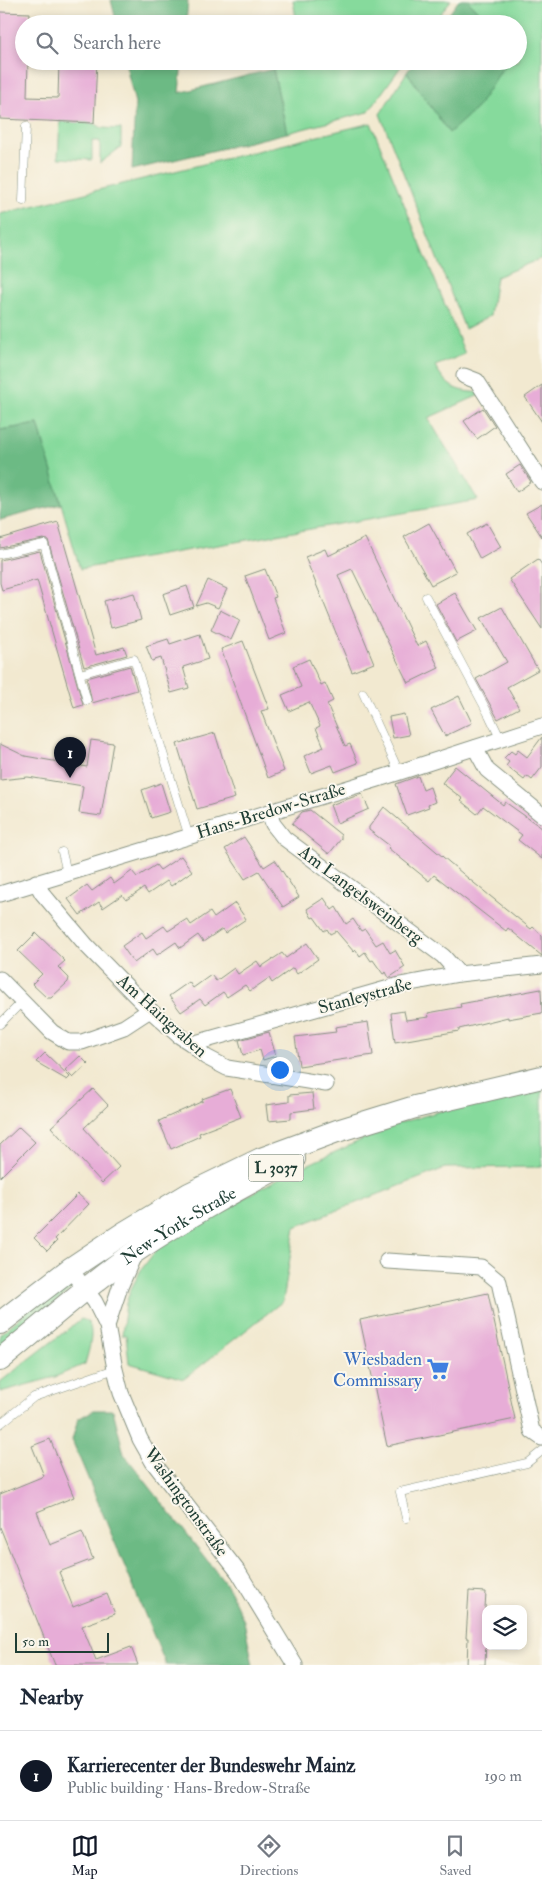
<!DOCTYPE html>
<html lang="en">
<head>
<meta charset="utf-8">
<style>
  :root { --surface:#fff; --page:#f2f2f3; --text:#1f2937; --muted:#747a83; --line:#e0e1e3; --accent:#111827 }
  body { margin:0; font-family:"IM FELL Double Pica",serif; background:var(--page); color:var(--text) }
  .controls { position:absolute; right:15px; bottom:15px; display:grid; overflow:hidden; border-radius:10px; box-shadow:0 2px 8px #0003 }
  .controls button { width:45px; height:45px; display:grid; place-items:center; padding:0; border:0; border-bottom:1px solid var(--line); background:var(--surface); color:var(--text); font:25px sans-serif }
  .scale { position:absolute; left:15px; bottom:12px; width:94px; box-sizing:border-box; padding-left:5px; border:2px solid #1f3d34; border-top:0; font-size:14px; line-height:18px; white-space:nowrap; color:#1f3d34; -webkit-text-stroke:4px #fbf7ec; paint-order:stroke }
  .you { position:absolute; left:279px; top:1069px; width:18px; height:18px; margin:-12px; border:4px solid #fff; border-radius:50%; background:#1a73e8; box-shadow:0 0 0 8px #1a73e833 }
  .badge { display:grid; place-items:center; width:32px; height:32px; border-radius:50%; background:var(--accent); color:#fff; font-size:16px; font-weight:700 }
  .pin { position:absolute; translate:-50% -41px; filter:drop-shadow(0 1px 2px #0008) }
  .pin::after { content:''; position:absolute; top:26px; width:18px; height:15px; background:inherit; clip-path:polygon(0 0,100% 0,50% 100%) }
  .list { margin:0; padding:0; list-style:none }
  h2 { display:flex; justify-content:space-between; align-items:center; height:65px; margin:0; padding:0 20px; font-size:21px }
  h2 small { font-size:16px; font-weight:400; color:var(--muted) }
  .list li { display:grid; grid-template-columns:32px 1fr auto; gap:15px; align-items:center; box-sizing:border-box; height:90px; padding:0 20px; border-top:1px solid var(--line) }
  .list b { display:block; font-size:19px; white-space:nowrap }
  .list p { margin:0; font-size:16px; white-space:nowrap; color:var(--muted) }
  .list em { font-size:16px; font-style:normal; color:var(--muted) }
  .icon { flex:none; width:28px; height:28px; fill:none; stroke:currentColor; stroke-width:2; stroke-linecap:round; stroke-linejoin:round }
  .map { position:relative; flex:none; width:542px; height:1665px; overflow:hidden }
  .search { position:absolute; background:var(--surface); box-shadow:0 2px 8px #0003; left:15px; right:15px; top:15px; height:55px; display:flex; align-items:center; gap:12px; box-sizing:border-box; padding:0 18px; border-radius:28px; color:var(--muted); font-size:19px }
  .sheet { height:155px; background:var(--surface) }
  nav { display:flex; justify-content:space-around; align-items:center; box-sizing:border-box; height:70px; border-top:1px solid var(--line); background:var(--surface); font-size:14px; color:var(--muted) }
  nav a { display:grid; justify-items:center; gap:2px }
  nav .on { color:var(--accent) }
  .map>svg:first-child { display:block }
</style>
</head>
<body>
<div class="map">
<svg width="542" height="1665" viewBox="0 0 542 1665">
  <rect width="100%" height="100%" fill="#fbf7ec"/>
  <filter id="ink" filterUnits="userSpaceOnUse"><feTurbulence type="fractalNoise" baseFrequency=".02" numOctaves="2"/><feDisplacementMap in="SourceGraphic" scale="10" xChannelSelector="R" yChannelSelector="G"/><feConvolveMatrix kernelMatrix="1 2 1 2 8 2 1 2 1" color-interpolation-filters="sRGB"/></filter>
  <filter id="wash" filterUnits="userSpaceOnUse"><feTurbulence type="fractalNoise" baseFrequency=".0096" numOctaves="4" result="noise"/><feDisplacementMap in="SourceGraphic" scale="20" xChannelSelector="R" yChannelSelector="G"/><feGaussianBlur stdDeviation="1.12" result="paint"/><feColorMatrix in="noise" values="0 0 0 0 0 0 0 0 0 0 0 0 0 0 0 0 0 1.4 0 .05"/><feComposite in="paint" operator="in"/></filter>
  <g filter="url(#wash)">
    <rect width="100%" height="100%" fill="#f2e9d0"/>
    <!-- green -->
    <g fill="#86da9c" stroke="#528c68">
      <path d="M293,0H451L433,24H297Z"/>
      <path d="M467,0H542V258L496,277L490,316L465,329L380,114L407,72L449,132L476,109L507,61H518V24H490Z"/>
      <path d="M303,61H405L368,112L287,133L273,69Z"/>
      <path d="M60,121L94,123L102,128L121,129V147L100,163V141H92V160L58,158Z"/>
      <path d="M371,123L465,354L435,366C450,391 457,391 484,393L428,418L478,500L80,569L38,424L0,430V214Z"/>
      <path d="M542,1088V1167L445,1168L295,1227L283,1301L184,1379L129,1363L126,1335H122L126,1303L131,1289L141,1270L160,1245L281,1177L396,1124L451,1108Z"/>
      <path d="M74,1286L0,1351V1334C22,1317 46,1291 74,1286Z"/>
      <path d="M81,1319C99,1321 88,1353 85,1364L55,1377L0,1392V1382Z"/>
    </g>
    <!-- forest -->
    <g fill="#6cba84" stroke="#467c5c">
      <path d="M111,0H188L186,24H117Z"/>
      <path d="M459,0H467L490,24H442Z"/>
      <path d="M125,61H182L179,93L273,69L287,133L132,170L135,103Z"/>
      <path d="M415,61H507L476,109L449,133L407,72Z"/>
      <path d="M38,424L61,504L0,520V430Z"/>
      <path d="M94,1410H113L124,1454L228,1587L244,1621L253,1665H166L72,1440L78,1419Z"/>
    </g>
    <g id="blocks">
      <!-- building -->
      <g fill="#e7add7">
        <path d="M0,12L30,13L29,24H24V61H28L27,97L58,98L59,61H97L94,123L0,119Z"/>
        <path d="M542,385V422L525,397Z"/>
        <path d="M483,408L495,426L477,439L464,421Z"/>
        <path d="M520,465L531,482L517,492L506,474Z"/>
        <path d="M542,504V537L526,513Z"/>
        <path d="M58,522L96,655L124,647L127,655L84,667L48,540L43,539L0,548V539Z"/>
        <path d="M429,523L456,572L431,585L404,537Z"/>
        <path d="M487,523L501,547L480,559L467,534Z"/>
        <path d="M365,538L417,646L426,641L439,668L408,683L352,569L338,575L374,663L352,672L305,557L325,549L328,556Z"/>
        <path d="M40,551L83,705L74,708L37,580L2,590L0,583V560Z"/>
        <path d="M538,559L542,565V629L509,579Z"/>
        <path d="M265,569L276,597L273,598L286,633L269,640L245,576Z"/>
        <path d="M208,580L227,589L218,608L206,603L196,606Z"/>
        <path d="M187,586L194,607L170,615L163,594Z"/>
        <path d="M134,593L141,620L111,628L104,601Z"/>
        <path d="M455,593L477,631L456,642L436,604Z"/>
        <path d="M502,607L538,670L507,687L519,708L498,719L476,679L507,662L481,618Z"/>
        <path d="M220,610L240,620L231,640L211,630Z"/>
        <path d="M200,634L208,659L183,667L189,688L171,693L161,658L152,661L146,646L168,639L170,644Z"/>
        <path d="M243,641L269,709L261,711L284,771L268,778L221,649Z"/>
        <path d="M309,659L321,685L325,683L333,701L327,704L345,746L350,744L358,763L335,772L332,765L311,773L304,756L324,747L316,728L320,726L309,702L289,711L282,695L301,687L293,666Z"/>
        <path d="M130,666L137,690L92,703L87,678Z"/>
        <path d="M459,696L472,723L445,736L431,710Z"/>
        <path d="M404,714L409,735L393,738L389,717Z"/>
        <path d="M215,733L235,798L197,809L177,744Z"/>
        <path d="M542,737V767L532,780L527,776L524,780L506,766L509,762L504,758L511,751L515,754L518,750L527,757Z"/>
        <path d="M91,740L113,743L101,816L79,813L83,786L28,777L0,780V744L25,756L87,767Z"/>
        <path d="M455,766L503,805L505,802L542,828V859L518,840L522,835L483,806L477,814L461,801L463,799L442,783Z"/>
        <path d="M418,776L423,790L430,787L435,802L428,805L429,807L407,815L396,784Z"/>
        <path d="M161,783L170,812L151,818L142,790Z"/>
        <path d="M362,794L369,809L337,823L330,805Z"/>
        <path d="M384,807L469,879L531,929L533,927L542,935V956L508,928L506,931L434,875L429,881L388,848L390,846L369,830V827Z"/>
        <path d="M310,810L341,835V839L329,854L292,824L302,812Z"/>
        <path d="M244,837L264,867L275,860L299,897L283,907L259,871L245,879L225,849Z"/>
        <path d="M181,856L192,871L171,886L167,881L148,894L144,888L126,900L122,895L103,908L99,902L80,915L68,899L87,885L92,891L110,878L114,884L132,871L137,877L156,865L160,870Z"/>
        <path d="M324,898L332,910L336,907L346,924L353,919L361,931L365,929L376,945L383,941L390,953L395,950L405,967L389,978L386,972L383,974L373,960L371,961L365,952L360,956L356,950L354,952L336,931L330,934L327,929L324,931L314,917L312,918L307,909Z"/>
        <path d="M235,903L246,919L225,933L222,929L203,942L198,935L180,948L176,942L157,955L153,949L134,963L122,946L142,932L146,938L164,926L168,931L187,919L191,925L210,912L214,918Z"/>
        <path d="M36,933L65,961L58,967L69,978L68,982L51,998H47L32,984L42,974L18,951Z"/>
        <path d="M307,943L318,959L297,974L293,968L272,983L269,978L250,991L245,985L227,997L223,992L205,1005L200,999L181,1012L169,996L189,982L193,988L211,975L216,981L234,968L238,974L257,961L261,967L282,953L286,958Z"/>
        <path d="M541,989L542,1013L508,1019V1017L459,1029V1031L395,1042L391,1013L404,1011L406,1020L429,1017L428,1013L461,1007L460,1004Z"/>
        <path d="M368,1022L373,1055L299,1066L295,1037L336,1032L335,1027Z"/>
        <path d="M269,1032L276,1056L263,1060L260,1050L243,1055L239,1040Z"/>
        <path d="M45,1053L70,1077L67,1080L36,1062Z"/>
        <path d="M80,1056L88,1064L73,1078L65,1070Z"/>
        <path d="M93,1089L108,1105L84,1128L119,1167L102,1183L51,1127Z"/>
        <path d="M230,1089L241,1117L199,1133L200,1136L171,1149L159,1121L203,1101L202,1099Z"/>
        <path d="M312,1093L314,1109L291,1112V1119L268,1121L266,1105L289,1102V1095Z"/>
        <path d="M19,1127L35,1142L0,1177V1145Z"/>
        <path d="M78,1194L89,1204L55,1239L57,1241L47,1251L34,1238Z"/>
        <path d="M488,1293L515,1419L387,1446L360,1320Z"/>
        <path d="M50,1439L74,1497L37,1512L50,1545L82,1532L93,1559L59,1572L73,1607L107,1594L115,1614L82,1626L96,1660L131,1647L138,1665H55L0,1527V1494L44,1476L32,1446Z"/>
        <path d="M469,1591L486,1592L483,1639H486L485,1665H467L468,1638H466Z"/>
      </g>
    </g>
  </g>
  <g filter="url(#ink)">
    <use href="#blocks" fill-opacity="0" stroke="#889382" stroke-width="1"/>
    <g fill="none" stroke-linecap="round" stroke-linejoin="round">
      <defs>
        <g id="lane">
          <path d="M23,201L26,126"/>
          <path d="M0,554L44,544L87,701"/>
          <path d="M426,597L489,715L501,740"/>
          <path d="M80,674L134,659L189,837"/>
          <path d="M363,693L399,772"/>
          <path d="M62,852L67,873"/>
          <path d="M0,1024L22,1002"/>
          <path d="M0,1424L34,1397L115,1369"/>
          <path d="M406,1518L400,1492L527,1463L542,1451"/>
        </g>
        <g id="street">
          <path d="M464,376L477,381L542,482"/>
          <path d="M475,748L487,770L542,815"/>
          <path d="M269,812L273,824L284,838L443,956L459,974"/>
          <path d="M36,882L42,893L87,946L131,991L151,1011L178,1035L192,1044L206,1057L227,1068L326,1084"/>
          <path d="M0,894L378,779L542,726"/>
          <path d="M0,979L52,1032L68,1042H82L124,1027L150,1010"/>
          <path d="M192,1044L400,985L459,974L542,965"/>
          <path d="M387,1261L481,1267L499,1282L532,1431L542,1438"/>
          <path d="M70,1269L95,1302L107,1326L115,1369L121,1393L140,1439L153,1462L239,1573L295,1665"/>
          <path d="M107,1326L120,1287L134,1255"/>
        </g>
        <g id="primary">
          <path d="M0,1323L70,1269L124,1233L189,1194L261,1159L337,1131L415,1107L542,1077"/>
          <path id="s1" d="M0,1360C45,1323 89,1284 136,1251C186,1217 240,1188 294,1159"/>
        </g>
      </defs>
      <!-- lane casing -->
      <use href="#lane" stroke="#889382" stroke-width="9"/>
      <!-- street casing -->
      <use href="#street" stroke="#889382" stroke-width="17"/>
      <!-- primary casing -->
      <use href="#primary" stroke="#889382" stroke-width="24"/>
      <!-- lane -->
      <use href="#lane" stroke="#fff" stroke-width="8"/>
      <!-- street -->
      <use href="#street" stroke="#fff" stroke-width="15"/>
      <!-- primary -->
      <use href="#primary" stroke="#fff" stroke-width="22"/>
    </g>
  </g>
  <!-- icons -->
  <defs>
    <symbol id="supermarket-bare" viewBox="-9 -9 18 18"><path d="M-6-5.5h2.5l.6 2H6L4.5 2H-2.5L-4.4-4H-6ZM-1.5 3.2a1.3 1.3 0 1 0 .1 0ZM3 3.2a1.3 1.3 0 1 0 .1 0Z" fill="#3f7fe0" stroke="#fbf7ec" stroke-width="2.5" paint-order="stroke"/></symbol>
  </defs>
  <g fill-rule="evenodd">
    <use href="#supermarket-bare" x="422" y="1353" width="32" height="32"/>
  </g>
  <g text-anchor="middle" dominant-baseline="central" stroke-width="4" stroke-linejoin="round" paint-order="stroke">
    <!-- shield labels -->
    <rect fill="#fbf7ec" stroke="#61756b" stroke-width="1" x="248.5" y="1154.5" width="55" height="27" rx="4"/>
    <g font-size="16" font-weight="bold" fill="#1f3d34">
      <text x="276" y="1168">L 3037</text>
    </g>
    <!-- street labels -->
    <g font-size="18" fill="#1f3d34" stroke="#fbf7ec">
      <text transform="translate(271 811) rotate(-17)">Hans-Bredow-Straße</text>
      <text transform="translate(361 895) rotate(37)">Am Langelsweinberg</text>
      <text transform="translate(365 996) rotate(-15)">Stanleystraße</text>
      <text transform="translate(162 1016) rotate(42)">Am Haingraben</text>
      <text stroke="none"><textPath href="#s1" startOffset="224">New-York-Straße</textPath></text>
      <text transform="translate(186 1502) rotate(54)">Washingtonstraße</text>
    </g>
    <!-- shop labels -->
    <g font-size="18" fill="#366cbe" stroke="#fbf7ec" text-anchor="end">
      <text x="422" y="1359">Wiesbaden<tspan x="422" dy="21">Commissary</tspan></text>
    </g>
  </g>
</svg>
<div class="controls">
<button><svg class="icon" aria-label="layers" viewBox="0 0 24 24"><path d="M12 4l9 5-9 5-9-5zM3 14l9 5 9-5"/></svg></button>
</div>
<div class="scale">50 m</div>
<div class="you"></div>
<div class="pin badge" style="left:70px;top:778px">1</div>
<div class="search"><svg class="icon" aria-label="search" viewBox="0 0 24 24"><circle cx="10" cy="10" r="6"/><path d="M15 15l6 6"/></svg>Search here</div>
</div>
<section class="sheet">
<h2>Nearby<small></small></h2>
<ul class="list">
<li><span class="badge">1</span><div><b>Karrierecenter der Bundeswehr Mainz</b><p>Public building · Hans-Bredow-Straße</p></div><em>190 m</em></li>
</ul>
</section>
<nav>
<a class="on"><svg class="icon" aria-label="map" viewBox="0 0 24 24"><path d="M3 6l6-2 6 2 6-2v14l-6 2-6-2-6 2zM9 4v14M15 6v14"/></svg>Map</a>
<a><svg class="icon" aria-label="directions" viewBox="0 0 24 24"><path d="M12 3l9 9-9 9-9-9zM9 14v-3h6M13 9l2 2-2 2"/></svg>Directions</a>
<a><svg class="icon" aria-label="saved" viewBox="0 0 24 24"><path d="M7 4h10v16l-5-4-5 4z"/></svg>Saved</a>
</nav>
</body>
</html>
